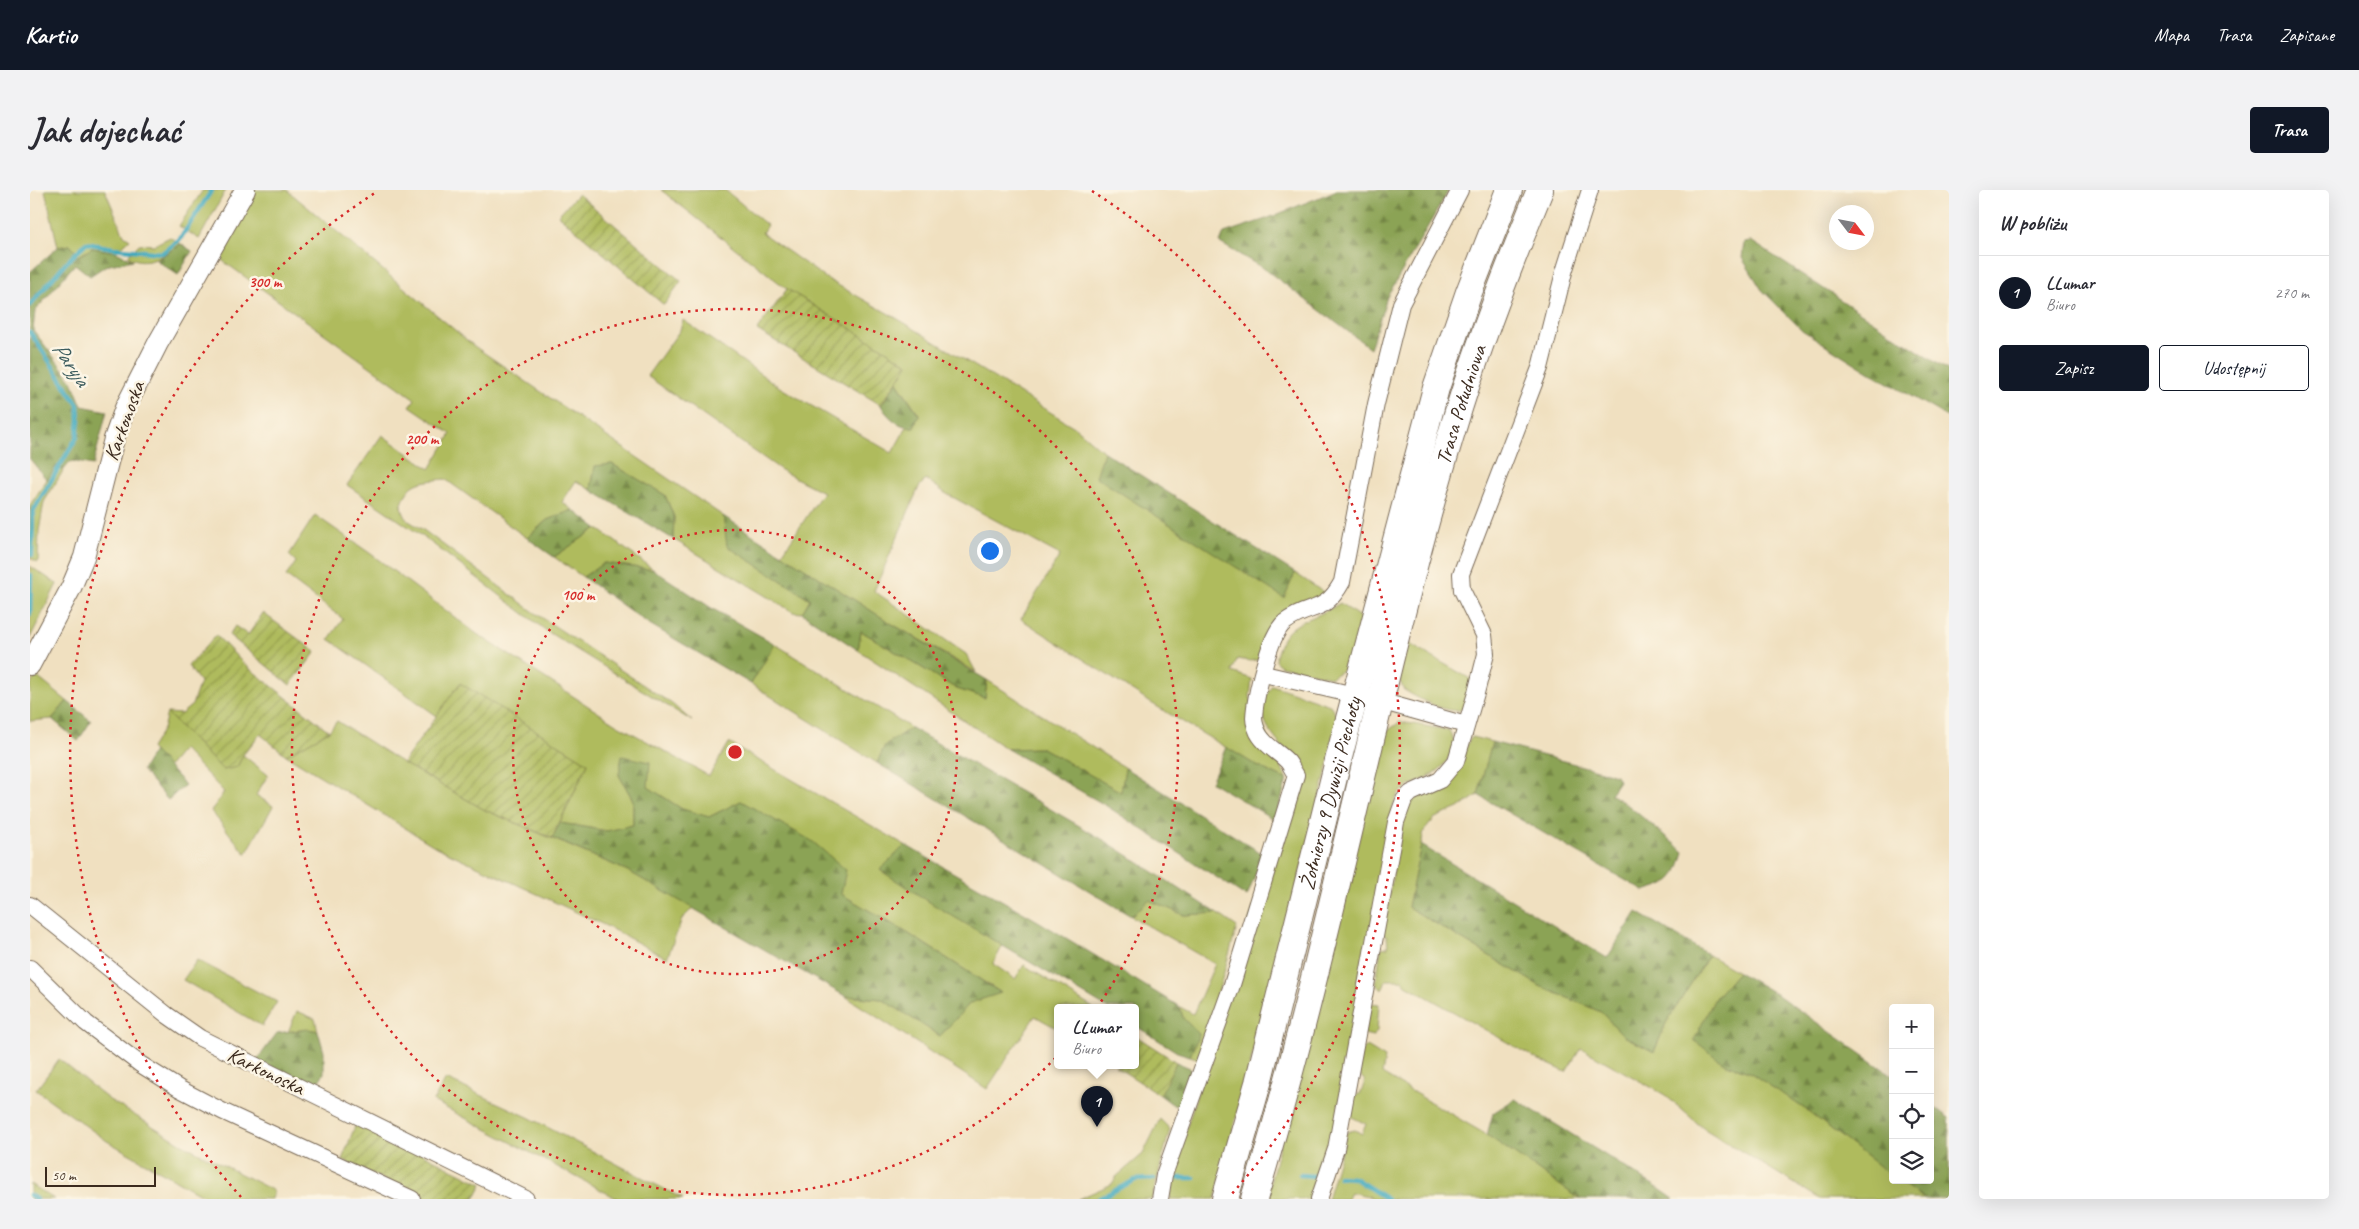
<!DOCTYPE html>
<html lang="pl">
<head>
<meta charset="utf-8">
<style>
  :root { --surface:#fff; --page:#f2f2f3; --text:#2b2b33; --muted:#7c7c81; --line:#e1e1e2; --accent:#111827 }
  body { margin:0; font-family:Caveat,sans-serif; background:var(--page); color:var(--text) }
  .controls { position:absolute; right:15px; bottom:15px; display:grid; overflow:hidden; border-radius:5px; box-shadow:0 5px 20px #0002 }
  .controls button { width:45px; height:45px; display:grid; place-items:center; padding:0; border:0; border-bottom:1px solid var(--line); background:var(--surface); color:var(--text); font:25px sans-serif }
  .compass { position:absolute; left:1799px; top:15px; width:45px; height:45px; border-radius:50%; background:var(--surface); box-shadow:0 5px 20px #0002; rotate:122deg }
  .scale { position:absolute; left:15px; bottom:12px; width:111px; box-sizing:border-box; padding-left:5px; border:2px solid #3b2a1e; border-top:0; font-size:14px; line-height:18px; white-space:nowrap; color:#3b2a1e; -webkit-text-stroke:4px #fcf5e5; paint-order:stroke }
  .you { position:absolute; left:959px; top:360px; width:18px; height:18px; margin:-12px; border:4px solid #fff; border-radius:50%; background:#1a73e8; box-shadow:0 0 0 8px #1a73e833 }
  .badge { display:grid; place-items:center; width:32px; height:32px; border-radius:50%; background:var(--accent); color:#fff; font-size:16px; font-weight:700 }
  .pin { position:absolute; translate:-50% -41px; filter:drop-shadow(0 1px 2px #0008) }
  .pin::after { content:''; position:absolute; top:26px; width:18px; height:15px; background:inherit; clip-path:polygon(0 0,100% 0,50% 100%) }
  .popup { position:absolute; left:1024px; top:814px; width:85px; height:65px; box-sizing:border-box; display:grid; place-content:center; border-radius:5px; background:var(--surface); filter:drop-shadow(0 1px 4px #0005); font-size:16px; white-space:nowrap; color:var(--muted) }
  .popup b { font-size:19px; color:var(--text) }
  .popup::after { content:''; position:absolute; left:50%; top:100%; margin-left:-10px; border:10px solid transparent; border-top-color:var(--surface) }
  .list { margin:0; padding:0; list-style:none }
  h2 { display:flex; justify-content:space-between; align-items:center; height:65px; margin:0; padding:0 20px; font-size:21px }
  h2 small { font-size:16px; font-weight:400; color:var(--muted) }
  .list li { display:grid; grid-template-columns:32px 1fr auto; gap:15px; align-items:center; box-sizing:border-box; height:75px; padding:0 20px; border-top:1px solid var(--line) }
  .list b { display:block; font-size:19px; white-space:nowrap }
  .list p { margin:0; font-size:16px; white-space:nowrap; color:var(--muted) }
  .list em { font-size:16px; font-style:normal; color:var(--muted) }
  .actions { display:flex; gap:10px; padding:15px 20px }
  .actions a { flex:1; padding:11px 0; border:1px solid var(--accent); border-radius:5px; text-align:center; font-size:18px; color:var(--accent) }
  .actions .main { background:var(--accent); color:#fff }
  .icon { flex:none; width:28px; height:28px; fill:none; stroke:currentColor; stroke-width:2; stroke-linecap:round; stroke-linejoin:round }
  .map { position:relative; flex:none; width:1919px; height:1009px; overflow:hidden; border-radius:5px }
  header { display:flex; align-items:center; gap:30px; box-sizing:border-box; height:70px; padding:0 25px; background:var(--accent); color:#fff }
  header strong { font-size:24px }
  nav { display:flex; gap:28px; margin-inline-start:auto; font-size:18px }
  .intro { display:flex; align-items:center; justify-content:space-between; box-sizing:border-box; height:120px; padding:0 30px }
  h1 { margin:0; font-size:35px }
  .button { padding:12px 22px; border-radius:5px; background:var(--accent); color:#fff; font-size:18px; font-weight:700 }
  main { display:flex; gap:30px; padding:0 30px }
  aside { flex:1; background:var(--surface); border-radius:5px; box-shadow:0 5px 20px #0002 }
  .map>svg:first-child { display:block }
</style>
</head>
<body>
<header>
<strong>Kartio</strong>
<nav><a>Mapa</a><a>Trasa</a><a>Zapisane</a></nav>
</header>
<div class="intro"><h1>Jak dojechać</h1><a class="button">Trasa</a></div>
<main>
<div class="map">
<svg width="1919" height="1009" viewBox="0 0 1919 1009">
  <defs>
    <pattern id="forest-firs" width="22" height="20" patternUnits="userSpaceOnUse" patternTransform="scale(1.25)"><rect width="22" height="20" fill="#8ba354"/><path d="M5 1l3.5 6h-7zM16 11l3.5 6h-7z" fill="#738545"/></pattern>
    <pattern id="garden-furrows" width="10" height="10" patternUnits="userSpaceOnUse" patternTransform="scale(1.25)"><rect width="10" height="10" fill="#afbb5d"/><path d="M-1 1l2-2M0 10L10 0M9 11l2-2" fill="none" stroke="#90984c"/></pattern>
  </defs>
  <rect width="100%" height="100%" fill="#fcf5e5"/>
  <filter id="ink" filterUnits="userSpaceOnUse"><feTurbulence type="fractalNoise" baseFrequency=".02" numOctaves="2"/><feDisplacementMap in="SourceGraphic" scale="10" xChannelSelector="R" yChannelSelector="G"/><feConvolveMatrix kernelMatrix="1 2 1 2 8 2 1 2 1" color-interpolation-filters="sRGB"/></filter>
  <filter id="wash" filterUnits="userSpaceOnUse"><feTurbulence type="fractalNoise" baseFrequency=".0096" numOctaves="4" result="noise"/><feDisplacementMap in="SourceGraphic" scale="20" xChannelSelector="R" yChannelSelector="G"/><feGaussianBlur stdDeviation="1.12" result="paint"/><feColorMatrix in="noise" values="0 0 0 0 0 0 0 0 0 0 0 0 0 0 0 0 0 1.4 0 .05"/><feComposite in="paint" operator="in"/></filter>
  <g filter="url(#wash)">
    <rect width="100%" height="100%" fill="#f0e0c0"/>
    <!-- grass -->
    <g fill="#afbb5d" stroke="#75723e">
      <path d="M15,0H75L94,45L100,49L86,62L62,58L49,66L40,55L28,57Z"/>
      <path d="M173,0H196L169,49L149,36Z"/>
      <path d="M225,0H257L444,156L693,326L698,356L780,409L772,423L763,422L643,349L644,327L635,305L582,274L565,277L561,300L546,291L532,312L543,320L517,330L497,348L415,289C390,292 379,290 371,317L377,330L392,339L508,425L642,514L662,531L518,442L395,348L317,295L352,245L400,279L421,244L380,216L385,209L186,66Z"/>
      <path d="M631,0H695L737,35L732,43L797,89L868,129L1046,238L1074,262L1067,287L1254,407L1265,383L1296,404C1285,412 1272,414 1260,419C1241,428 1237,451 1230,469L1221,471L1207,469L1202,482L1222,489L1220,507L1257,590L1227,576L1116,510L991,429L1030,365L915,303L896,289L889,297L844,401L936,464L946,482L862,434L752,364L793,302L754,282L617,186L650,140L653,130L751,198L862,263L876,238L884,236L889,224L867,192L878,174L757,99Z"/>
      <path d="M140,47L151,54C135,64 116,78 98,66L109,54L124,55Z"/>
      <path d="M26,276L33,281L14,312L9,341L8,372L0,368V315Z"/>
      <path d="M285,325L341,364L447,444L586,534L679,586L699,553L875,655L850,680L973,755L963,774L985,789L994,775L1063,818H1028V839L1005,826L957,899L815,806L852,809L910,846L940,813L970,802L879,744L811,704L711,611L679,627L652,619L618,597L592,566L589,585L603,610V635L577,641L530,633L558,573L430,494L407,526L299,449L313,429L256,386L266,372L259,365Z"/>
      <path d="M567,338L624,380L574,373L553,387L524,367Z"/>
      <path d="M0,376L27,394L0,448Z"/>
      <path d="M1310,413L1334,430L1324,474L1301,487L1251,476L1245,471C1254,427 1277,435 1310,413Z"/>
      <path d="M831,441L927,499L955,508L957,490L1095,578L1092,603L1012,558L977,559L828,460Z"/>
      <path d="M1376,452L1444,491C1442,498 1440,511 1435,517C1424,529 1386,507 1374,500L1368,487Z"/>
      <path d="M745,454L881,538L855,555L847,573L721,494Z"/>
      <path d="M6,486L37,511L22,529L0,531V496Z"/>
      <path d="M1242,495L1300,515L1310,530L1185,1009H1140L1153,950L1267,573C1245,548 1219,528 1242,495Z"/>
      <path d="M137,523L193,580L207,577L213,565L238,585L226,605L243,616L216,664L181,621L194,602L153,559L137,578L121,558L133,539Z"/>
      <path d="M307,531L373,573L455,620L598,681L663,718L652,729L637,768L574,735L406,657L256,565L299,541Z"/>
      <path d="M1370,532L1419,540L1425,553C1421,565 1417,574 1406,582C1386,597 1362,594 1362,627L1303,948L1282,1009H1236L1353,544Z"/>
      <path d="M1442,547L1462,552L1448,605L1429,618L1405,628L1394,641L1378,717L1510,796L1571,822L1594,846L1624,862L1636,833L1679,765L1708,782L1685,808L1692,872L1721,883L1778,921L1863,987V990H1867L1895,1009H1790L1673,938L1635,905L1551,858L1536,882L1505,868L1376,795L1372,790H1356L1352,800L1346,793L1351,758L1358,757L1357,746L1352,743L1374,623L1378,613L1429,582L1437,554Z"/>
      <path d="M1119,710L1154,725L1187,723L1207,737L1169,869L1160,866L1169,844L1153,828L1150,817L1163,824L1185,774L1101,726Z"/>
      <path d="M167,770L247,812L232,836L153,790Z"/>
      <path d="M1340,813L1349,814L1347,841L1343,846L1334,844Z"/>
      <path d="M267,821L285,829L288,841L278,839L258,842Z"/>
      <path d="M1337,857L1355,868L1352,884L1457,945L1550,1009H1343L1338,1006L1320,1002L1317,1009H1297L1317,942L1325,940L1332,944L1336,934L1320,926L1323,907L1331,903L1335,891L1328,883L1331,861Z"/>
      <path d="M29,869L78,909L152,954L244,1001L241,1009H179L77,951L6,900Z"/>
      <path d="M416,889L498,927L653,1009H588L403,911Z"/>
      <path d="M1130,929L1140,939L1122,1009H1048L1082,994L1086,987L1113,964Z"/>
      <path d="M0,994L24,1009H0Z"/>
    </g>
    <!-- forest -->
    <g fill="url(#forest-firs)" stroke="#636639">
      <path d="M1307,0H1419L1357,107L1340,158L1236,80L1190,53L1194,43L1236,29Z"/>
      <path d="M1721,51L1919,181V228L1839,182L1772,140L1732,100L1712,68L1714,52Z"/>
      <path d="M151,54L162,61L148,85L126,70Z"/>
      <path d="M40,55L49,66L62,58L86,62L103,70L75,76L60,86L45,74L5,121L3,140L42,191L52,216L77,221L63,275L41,271L33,281L26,276L17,290L0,269V82L28,57Z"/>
      <path d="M867,192L889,225L884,237C870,238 857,227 851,215Z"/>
      <path d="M1074,262L1265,383L1254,408L1066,287Z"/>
      <path d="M582,274L635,305L644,327L643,349L561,300L565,276Z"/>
      <path d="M543,320L567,338L524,367L497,348L517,330Z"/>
      <path d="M693,326L862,434L957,490L955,508L927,499L831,441L828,460L772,423L780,409L697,356Z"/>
      <path d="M574,373L624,380L683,419L745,454L721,494L616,432L553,387Z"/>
      <path d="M37,511L61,531L48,551L22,529Z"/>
      <path d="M881,538L1077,652L1187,723L1154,725L1119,710L1101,726L847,573L855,555Z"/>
      <path d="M1462,552L1586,585L1589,591L1580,604L1599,616L1654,662C1645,691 1644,692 1614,701L1448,605Z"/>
      <path d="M1196,557L1227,576L1257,590L1245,630L1181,592Z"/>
      <path d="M1012,558L1091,602L1095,578L1233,664L1217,707L1075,615L977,559Z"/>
      <path d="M124,561L155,595L138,610L112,580Z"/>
      <path d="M592,566L620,572L618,597L652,619L679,627L711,611L782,651L816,680L811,704L879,744L971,803L940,813L910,846L852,809L815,806L598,681L522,648L530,633L577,641L603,635V610L589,585Z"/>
      <path d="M875,655L1008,731L1150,817L1153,828L1169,844L1160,866L1147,862L1106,836V818H1077L904,715L850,680Z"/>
      <path d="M1391,655L1577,768L1607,722L1679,765L1636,833L1624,862L1594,846L1571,822L1510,796L1378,717Z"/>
      <path d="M1708,782L1749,806L1863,886V987L1778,921L1721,883L1692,872L1664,850L1685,808Z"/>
      <path d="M278,839L288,841L294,862V883L285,897L227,870L247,843Z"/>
      <path d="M1146,872L1160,878L1163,887L1151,915L1142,914L1130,905Z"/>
      <path d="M1485,909L1628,998L1644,1009H1550L1457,945L1463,923Z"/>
      <path d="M1900,914L1919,928V1009H1895L1867,990H1900Z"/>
    </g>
    <!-- garden -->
    <g fill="url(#garden-furrows)" stroke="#75723e">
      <path d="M548,4L651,91L634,115L528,25Z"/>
      <path d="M757,99L878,174L851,215L727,140Z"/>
      <path d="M233,423L286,462L260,495L199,445L205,436L218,445Z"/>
      <path d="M186,445L215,475L299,541L256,565L230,544L213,565L207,577L193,580L137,523L151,524L162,515L170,492L158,476Z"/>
      <path d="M430,493L558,573L522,648L455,620L373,573Z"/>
      <path d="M1106,846L1146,872L1130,905L1085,876H1106Z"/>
      <path d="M327,931L452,994L444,1009H395L312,970Z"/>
    </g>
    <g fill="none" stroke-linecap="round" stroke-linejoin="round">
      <!-- stream -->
      <g stroke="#3ea8be" stroke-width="4.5">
        <path d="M0,115L34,75L56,53L83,58L132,63L150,49L182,0"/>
        <path d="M0,142L48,215L49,230L47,247L3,321L2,365"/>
        <path d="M0,424L1,385"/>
        <path d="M1270,985L1284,986"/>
        <path d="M1309,987L1324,988L1357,1009"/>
        <path d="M1144,988H1164"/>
        <path d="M0,1005L6,1009"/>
        <path d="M1068,1009L1105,990L1124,989"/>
      </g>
    </g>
  </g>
  <g filter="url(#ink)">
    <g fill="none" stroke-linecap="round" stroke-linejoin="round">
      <defs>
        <g id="minor">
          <path d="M1234,484L1350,511L1436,535"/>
          <path d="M0,715L137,825L170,848L496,1009"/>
          <path d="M0,778L56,833L110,874L150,899L192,921L382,1009"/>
          <path d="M1130,1009L1134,985L1201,798L1266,585C1263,581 1261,576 1258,572C1250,563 1237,557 1230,546C1227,542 1224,533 1224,528C1225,508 1239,444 1255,432C1281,413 1294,425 1312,392L1346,214L1371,114L1430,0"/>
          <path d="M1289,1009L1306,959L1366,632L1374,610L1381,603L1410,590L1426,571L1446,503L1456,464L1454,445L1432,400L1431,384L1510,178L1534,82L1560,0"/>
        </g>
        <path id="tertiary" d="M0,475L41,398L54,367L84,249L95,218L128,153L215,0"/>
        <g id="trunk">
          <path id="s1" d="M1195,1009L1228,893L1309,567L1406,198L1439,102L1479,0"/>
          <path id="s2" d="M1224,1009C1301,755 1346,492 1423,238C1447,157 1478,78 1510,0"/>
        </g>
      </defs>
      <!-- minor casing -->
      <use href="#minor" stroke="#7a6a57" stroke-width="18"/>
      <!-- tertiary casing -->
      <use href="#tertiary" stroke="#7a6a57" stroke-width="22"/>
      <!-- trunk casing -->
      <use href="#trunk" stroke="#7a6a57" stroke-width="28"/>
      <!-- minor -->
      <use href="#minor" stroke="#fff" stroke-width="16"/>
      <!-- tertiary -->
      <use href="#tertiary" stroke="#fff" stroke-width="20"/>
      <!-- trunk -->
      <use href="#trunk" stroke="#fff" stroke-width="26"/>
    </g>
  </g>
  <!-- distance rings -->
  <g fill="none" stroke="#d62828" stroke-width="2.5" stroke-dasharray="2.5 5">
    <circle cx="705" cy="562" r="222"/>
    <circle cx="705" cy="562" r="443"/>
    <path d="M211 1007A665 665 0 0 1 348 1M1062 1A665 665 0 0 1 1199 1007"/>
  </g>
  <g text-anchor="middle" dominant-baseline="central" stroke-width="5" stroke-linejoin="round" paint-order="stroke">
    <!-- street labels -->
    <g font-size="21" fill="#3b2a1e" stroke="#fcf5e5">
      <text stroke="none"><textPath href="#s2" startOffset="821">Trasa Południowa</textPath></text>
      <text transform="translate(94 231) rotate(-70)">Karkonoska</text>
      <text stroke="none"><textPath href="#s1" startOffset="419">Żołnierzy 9 Dywizji Piechoty</textPath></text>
      <text transform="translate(236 881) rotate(26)">Karkonoska</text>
    </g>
    <!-- water labels -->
    <g font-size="22" font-style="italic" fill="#3c5c5e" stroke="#fcf5e5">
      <text transform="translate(41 174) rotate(56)">Paryja</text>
    </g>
  </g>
  <circle cx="705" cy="562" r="8" fill="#d62828" stroke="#fcf5e5" stroke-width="2.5"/>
  <g font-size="15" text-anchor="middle" font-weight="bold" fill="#d62828" stroke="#fcf5e5" stroke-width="5" stroke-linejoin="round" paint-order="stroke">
    <text x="235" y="97">300 m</text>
    <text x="392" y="254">200 m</text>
    <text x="548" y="410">100 m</text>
  </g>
</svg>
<div class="controls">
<button>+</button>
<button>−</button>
<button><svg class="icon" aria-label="locate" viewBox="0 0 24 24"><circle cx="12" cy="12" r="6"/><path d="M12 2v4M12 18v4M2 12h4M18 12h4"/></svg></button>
<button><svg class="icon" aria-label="layers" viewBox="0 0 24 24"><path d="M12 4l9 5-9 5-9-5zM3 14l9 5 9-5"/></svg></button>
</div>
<svg class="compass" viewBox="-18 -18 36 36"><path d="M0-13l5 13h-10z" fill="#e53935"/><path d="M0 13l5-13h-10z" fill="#7c7c81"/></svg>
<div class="scale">50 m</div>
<div class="you"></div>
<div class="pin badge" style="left:1067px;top:937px">1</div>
<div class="popup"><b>LLumar</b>Biuro</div>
</div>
<aside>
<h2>W pobliżu<small></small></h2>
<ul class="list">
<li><span class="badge">1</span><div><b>LLumar</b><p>Biuro</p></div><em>270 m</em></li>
</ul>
<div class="actions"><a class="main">Zapisz</a><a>Udostępnij</a></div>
</aside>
</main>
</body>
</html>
